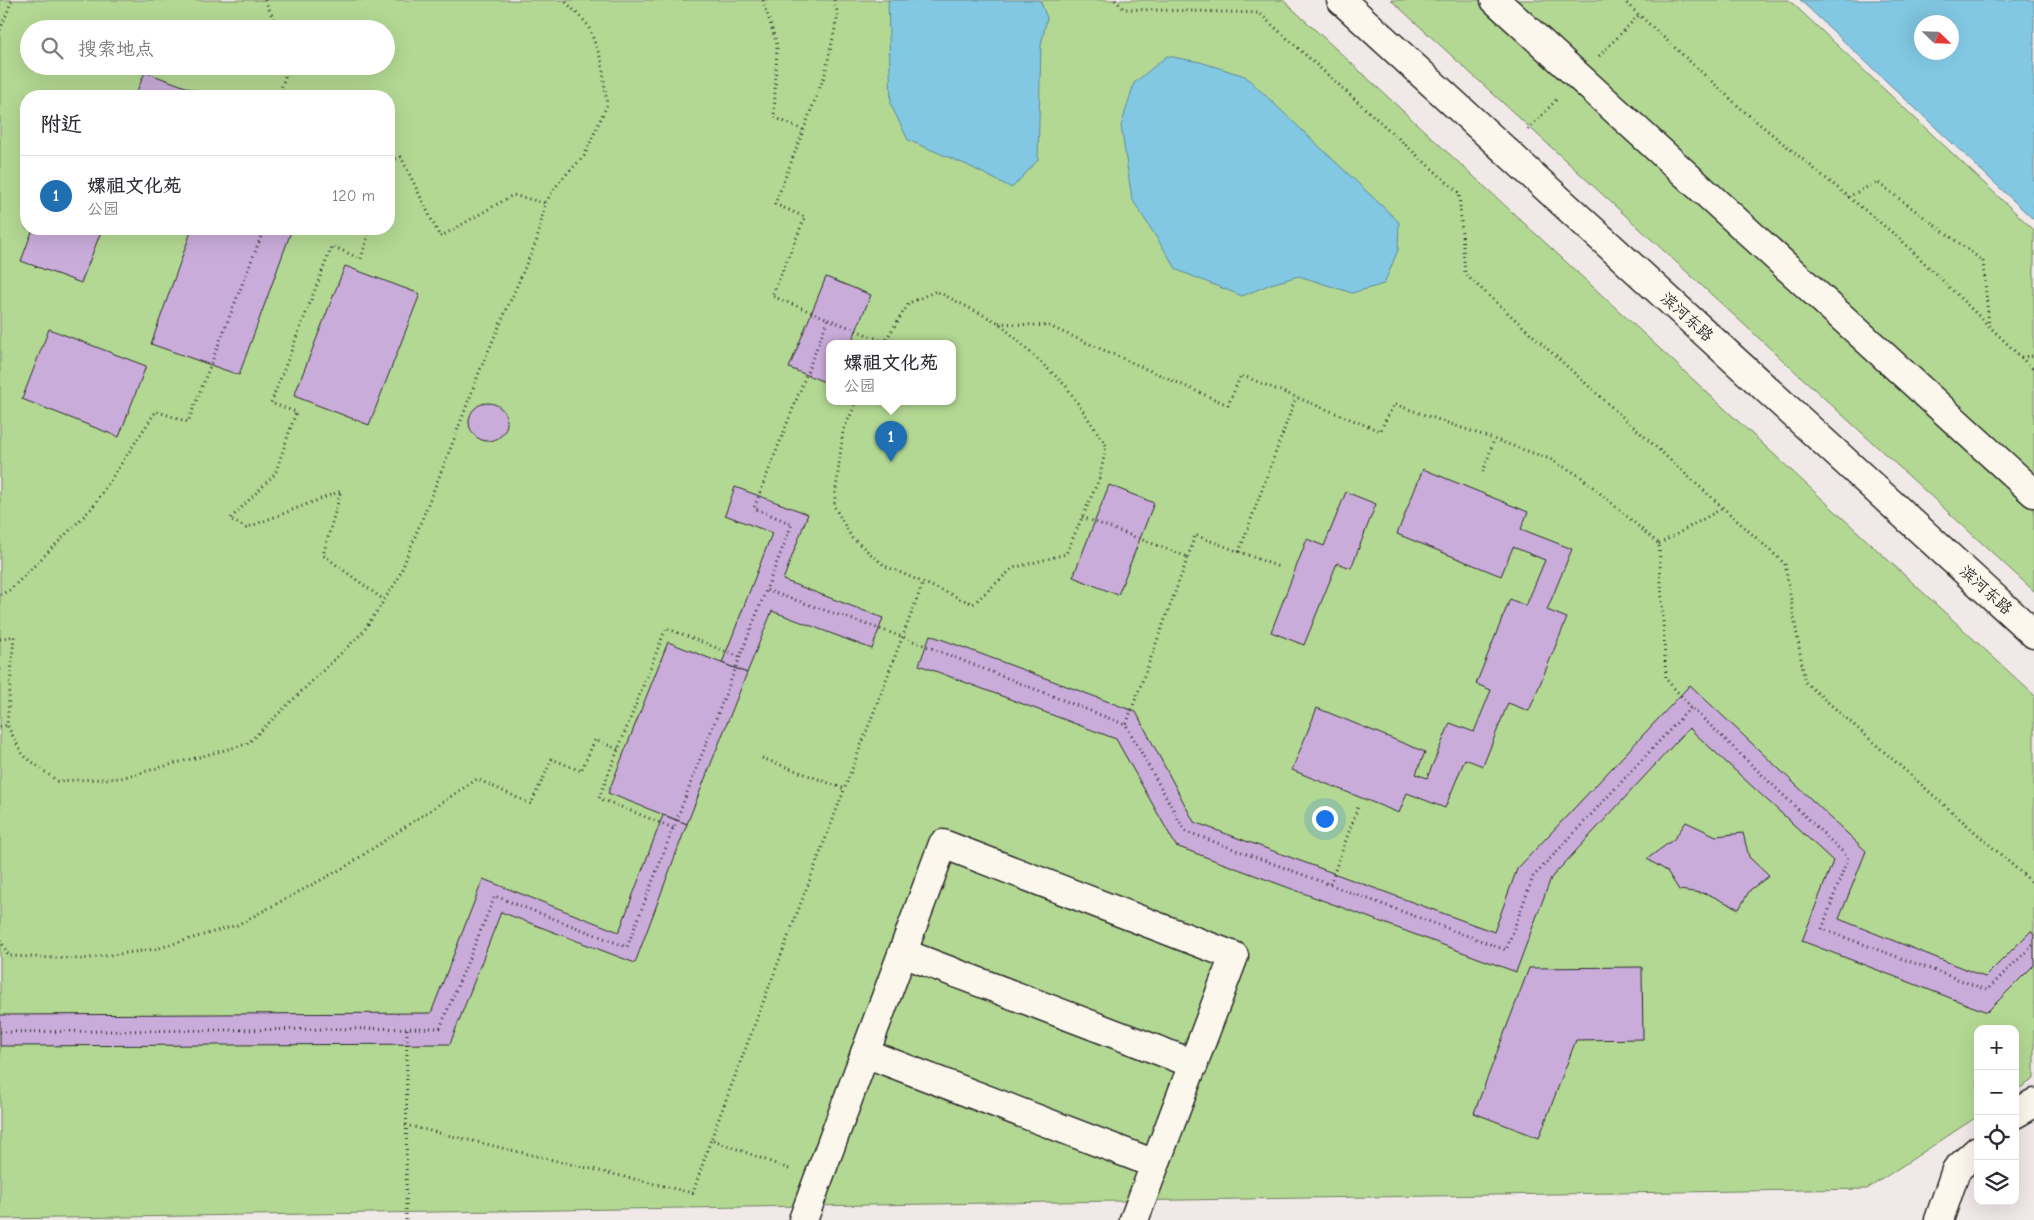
<!DOCTYPE html>
<html lang="zh">
<head>
<meta charset="utf-8">
<style>
  :root { --surface:#fff; --page:#f7f7f7; --text:#2b2b33; --muted:#7c7c81; --line:#e1e1e2; --accent:#1f6fb2 }
  body { margin:0; font-family:"Comic Neue","LXGW WenKai TC",sans-serif; background:var(--page); color:var(--text) }
  .controls { position:absolute; right:15px; bottom:15px; display:grid; overflow:hidden; border-radius:10px; box-shadow:0 5px 20px #0002 }
  .controls button { width:45px; height:45px; display:grid; place-items:center; padding:0; border:0; border-bottom:1px solid var(--line); background:var(--surface); color:var(--text); font:25px sans-serif }
  .compass { position:absolute; left:1914px; top:15px; width:45px; height:45px; border-radius:50%; background:var(--surface); box-shadow:0 5px 20px #0002; rotate:113deg }
  .you { position:absolute; left:1324px; top:818px; width:18px; height:18px; margin:-12px; border:4px solid #fff; border-radius:50%; background:#1a73e8; box-shadow:0 0 0 8px #1a73e833 }
  .badge { display:grid; place-items:center; width:32px; height:32px; border-radius:50%; background:var(--accent); color:#fff; font-size:16px; font-weight:700 }
  .pin { position:absolute; translate:-50% -41px; filter:drop-shadow(0 1px 2px #0008) }
  .pin::after { content:''; position:absolute; top:26px; width:18px; height:15px; background:inherit; clip-path:polygon(0 0,100% 0,50% 100%) }
  .popup { position:absolute; left:826px; top:340px; width:130px; height:65px; box-sizing:border-box; display:grid; place-content:center; border-radius:10px; background:var(--surface); filter:drop-shadow(0 1px 4px #0005); font-size:16px; white-space:nowrap; color:var(--muted) }
  .popup b { font-size:19px; color:var(--text) }
  .popup::after { content:''; position:absolute; left:50%; top:100%; margin-left:-10px; border:10px solid transparent; border-top-color:var(--surface) }
  .list { margin:0; padding:0; list-style:none }
  h2 { display:flex; justify-content:space-between; align-items:center; height:65px; margin:0; padding:0 20px; font-size:21px }
  h2 small { font-size:16px; font-weight:400; color:var(--muted) }
  .list li { display:grid; grid-template-columns:32px 1fr auto; gap:15px; align-items:center; box-sizing:border-box; height:80px; padding:0 20px; border-top:1px solid var(--line) }
  .list b { display:block; font-size:19px; white-space:nowrap }
  .list p { margin:0; font-size:16px; white-space:nowrap; color:var(--muted) }
  .list em { font-size:16px; font-style:normal; color:var(--muted) }
  .icon { flex:none; width:28px; height:28px; fill:none; stroke:currentColor; stroke-width:2; stroke-linecap:round; stroke-linejoin:round }
  .map { position:relative; flex:none; width:2034px; height:1220px; overflow:hidden }
  .search { position:absolute; background:var(--surface); box-shadow:0 5px 20px #0002; left:20px; top:20px; width:375px; height:55px; display:flex; align-items:center; gap:12px; box-sizing:border-box; padding:0 18px; border-radius:28px; color:var(--muted); font-size:19px }
  .panel { position:absolute; background:var(--surface); box-shadow:0 5px 20px #0002; left:20px; top:90px; width:375px; height:145px; border-radius:20px }
  .map>svg:first-child { display:block }
</style>
</head>
<body>
<div class="map">
<svg width="2034" height="1220" viewBox="0 0 2034 1220">
  <rect width="100%" height="100%" fill="#f1e8e8"/>
  <filter id="ink" filterUnits="userSpaceOnUse"><feTurbulence type="fractalNoise" baseFrequency=".02" numOctaves="2"/><feDisplacementMap in="SourceGraphic" scale="10" xChannelSelector="R" yChannelSelector="G"/><feConvolveMatrix kernelMatrix="1 2 1 2 8 2 1 2 1" color-interpolation-filters="sRGB"/></filter>
  <g filter="url(#ink)">
    <!-- green -->
    <g fill="#b3d893" stroke="#6f825f" fill-rule="evenodd">
      <path d="M0,0H1283L2034,695V1079L2015,1091V1029H1978V1116L1867,1189L0,1219ZM29,29H386V66H29ZM26,96H389V229H26ZM830,343H952V401H830Z"/>
      <path d="M1391,0H1789L2034,230V591Z"/>
    </g>
    <!-- water -->
    <g fill="#82c8e3" stroke="#5f8999" fill-rule="evenodd">
      <path d="M888,0H1040L1047,18L1041,45L1038,160L1012,188L967,165L908,140L891,105Z"/>
      <path d="M1800,0H2034V220ZM1922,22H1952V52H1922Z"/>
      <path d="M1167,56L1200,62L1245,76L1399,222L1398,250L1384,284L1352,293L1299,276L1271,284L1242,296L1177,270L1132,199L1121,126L1134,83Z"/>
    </g>
    <!-- building -->
    <g fill="#c9acda" stroke="#2b2b2b">
      <path d="M145,72L210,96H135Z"/>
      <path d="M33,229H102L81,283L21,261Z"/>
      <path d="M192,229H292L239,375L151,344Z"/>
      <path d="M345,266L420,294L369,425L294,396Z"/>
      <path d="M826,277L871,295L851,343H830V384L789,368Z"/>
      <path d="M49,329L146,366L119,437L22,399Z"/>
      <circle cx="488" cy="422" r="19"/>
      <path d="M1423,469L1528,512L1521,529L1572,549L1547,610L1567,618L1529,711L1508,703L1483,766L1465,759L1445,808L1407,793L1399,813L1292,770L1317,708L1425,752L1416,774L1427,778L1450,723L1474,732L1491,690L1476,684L1510,599L1526,606L1545,560L1513,547L1501,576L1397,534Z"/>
      <path d="M1109,485L1154,503L1118,595L1073,577Z"/>
      <path d="M735,487L808,514L783,580L883,618L872,649L772,611L747,673L722,663L772,533L725,515Z"/>
      <path d="M1346,492L1376,504L1351,568L1337,563L1304,645L1271,632L1307,539L1324,546Z"/>
      <path d="M930,635L1136,712L1194,822L1494,932L1517,869L1690,685L1866,851L1839,919L1985,977L2031,931L2034,935V965L1987,1012L1802,941L1833,861L1689,728L1551,878L1516,972L1176,846L1116,739L919,665Z"/>
      <path d="M668,642L747,673L687,824L608,793Z"/>
      <path d="M663,815L687,824L635,963L501,912L450,1044L0,1046V1015L431,1013L483,879L619,932Z"/>
      <path d="M1686,822L1716,836L1743,833L1749,857L1769,876L1750,890L1739,909L1708,894L1679,890L1667,871L1647,859L1674,839Z"/>
      <path d="M1642,967L1643,1039L1576,1040L1539,1138L1474,1113L1529,968Z"/>
    </g>
    <g fill="none" stroke-linecap="round" stroke-linejoin="round">
      <defs>
        <g id="street">
          <path d="M1495,0L2034,493"/>
          <path d="M903,953L1194,1064"/>
          <path d="M865,1053L1155,1164"/>
          <path d="M803,1220L943,844L1234,956L1134,1220"/>
        </g>
        <g id="secondary">
          <path d="M1341,0L2034,634"/>
          <path d="M2015,1114L2034,1103"/>
          <path d="M1939,1220L1956,1170L1978,1150"/>
        </g>
      </defs>
      <!-- street casing -->
      <use href="#street" stroke="#2b2b2b" stroke-width="31"/>
      <!-- secondary casing -->
      <use href="#secondary" stroke="#2b2b2b" stroke-width="31"/>
      <!-- path -->
      <g stroke="#2b2b2b" stroke-width="3" stroke-dasharray="1 4" stroke-linecap="butt">
        <path d="M265,0L278,29"/>
        <path d="M763,0L777,45L774,117L803,130"/>
        <path d="M834,0L838,15L825,74L775,204L805,217L772,296L828,319L754,508L792,524L766,590L903,637L1126,725L1185,831L1506,950L1533,877L1691,707L1848,857L1822,929L1987,990L2034,944"/>
        <path d="M1115,0L1124,9L1259,13L1459,193L1465,274L1785,564L1805,682L2034,884"/>
        <path d="M1623,0L1746,113L1899,238L2034,370"/>
        <path d="M0,30L12,0"/>
        <path d="M1599,56L1639,15"/>
        <path d="M278,96L289,66"/>
        <path d="M1528,130L1558,98"/>
        <path d="M389,165L390,161L401,157L440,237L513,195L545,203"/>
        <path d="M1848,197L1877,182L1983,261L1989,325"/>
        <path d="M370,229L361,259L332,246L271,403L296,412L275,474L230,519L246,528L341,491L323,555L384,600"/>
        <path d="M828,319L885,342"/>
        <path d="M999,323L1049,326L1228,405L1241,375L1380,431L1394,404L1550,459L1580,476L1659,544L1666,679L1691,707"/>
        <path d="M2021,357L2034,356"/>
        <path d="M857,401L843,431L834,506L852,538L885,566L973,604L1013,568L1066,554L1100,477L1106,445L1066,386L999,323L936,291L909,303L884,343"/>
        <path d="M1483,472L1494,440"/>
        <path d="M1082,517L1188,557L1126,725"/>
        <path d="M1659,544L1723,508"/>
        <path d="M1239,552L1296,397"/>
        <path d="M1188,557L1195,535L1279,567"/>
        <path d="M0,595L10,590L92,508L156,411L188,422L264,229"/>
        <path d="M0,639L14,636L7,725L23,755L57,781L121,778L247,744L363,632L398,579L453,442L480,370L537,240L545,203L559,182L584,156L607,105L602,62L588,25L564,0"/>
        <path d="M0,727L7,725"/>
        <path d="M762,758L845,789"/>
        <path d="M673,828L599,798L666,628L740,657"/>
        <path d="M1330,884L1358,807"/>
        <path d="M0,940L9,956L82,959L156,949L237,925L345,867L477,779L531,804L552,759L581,771L595,740L618,749"/>
        <path d="M0,1032L440,1028L495,896L627,947L766,590"/>
        <path d="M405,1125L693,1193L711,1139"/>
        <path d="M789,1169L711,1139L923,583"/>
        <path d="M406,1220L407,1028"/>
      </g>
      <!-- street -->
      <use href="#street" stroke="#fbf7ec" stroke-width="28"/>
      <!-- secondary -->
      <use href="#secondary" stroke="#fbf7ec" stroke-width="28"/>
    </g>
  </g>
  <g text-anchor="middle" dominant-baseline="central" stroke-width="4.5" stroke-linejoin="round" paint-order="stroke">
    <!-- street labels -->
    <g font-size="16" fill="#2b2b2b" stroke="#fbf7ec">
      <text transform="translate(1687 317) rotate(42)">滨河东路</text>
      <text transform="translate(1986 590) rotate(42)">滨河东路</text>
    </g>
  </g>
</svg>
<div class="controls">
<button>+</button>
<button>−</button>
<button><svg class="icon" aria-label="locate" viewBox="0 0 24 24"><circle cx="12" cy="12" r="6"/><path d="M12 2v4M12 18v4M2 12h4M18 12h4"/></svg></button>
<button><svg class="icon" aria-label="layers" viewBox="0 0 24 24"><path d="M12 4l9 5-9 5-9-5zM3 14l9 5 9-5"/></svg></button>
</div>
<svg class="compass" viewBox="-18 -18 36 36"><path d="M0-13l5 13h-10z" fill="#e53935"/><path d="M0 13l5-13h-10z" fill="#7c7c81"/></svg>
<div class="you"></div>
<div class="pin badge" style="left:891px;top:462px">1</div>
<div class="popup"><b>嫘祖文化苑</b>公园</div>
<div class="search"><svg class="icon" aria-label="search" viewBox="0 0 24 24"><circle cx="10" cy="10" r="6"/><path d="M15 15l6 6"/></svg>搜索地点</div>
<section class="panel">
<h2>附近<small></small></h2>
<ul class="list">
<li><span class="badge">1</span><div><b>嫘祖文化苑</b><p>公园</p></div><em>120 m</em></li>
</ul>
</section>
</div>
</body>
</html>
